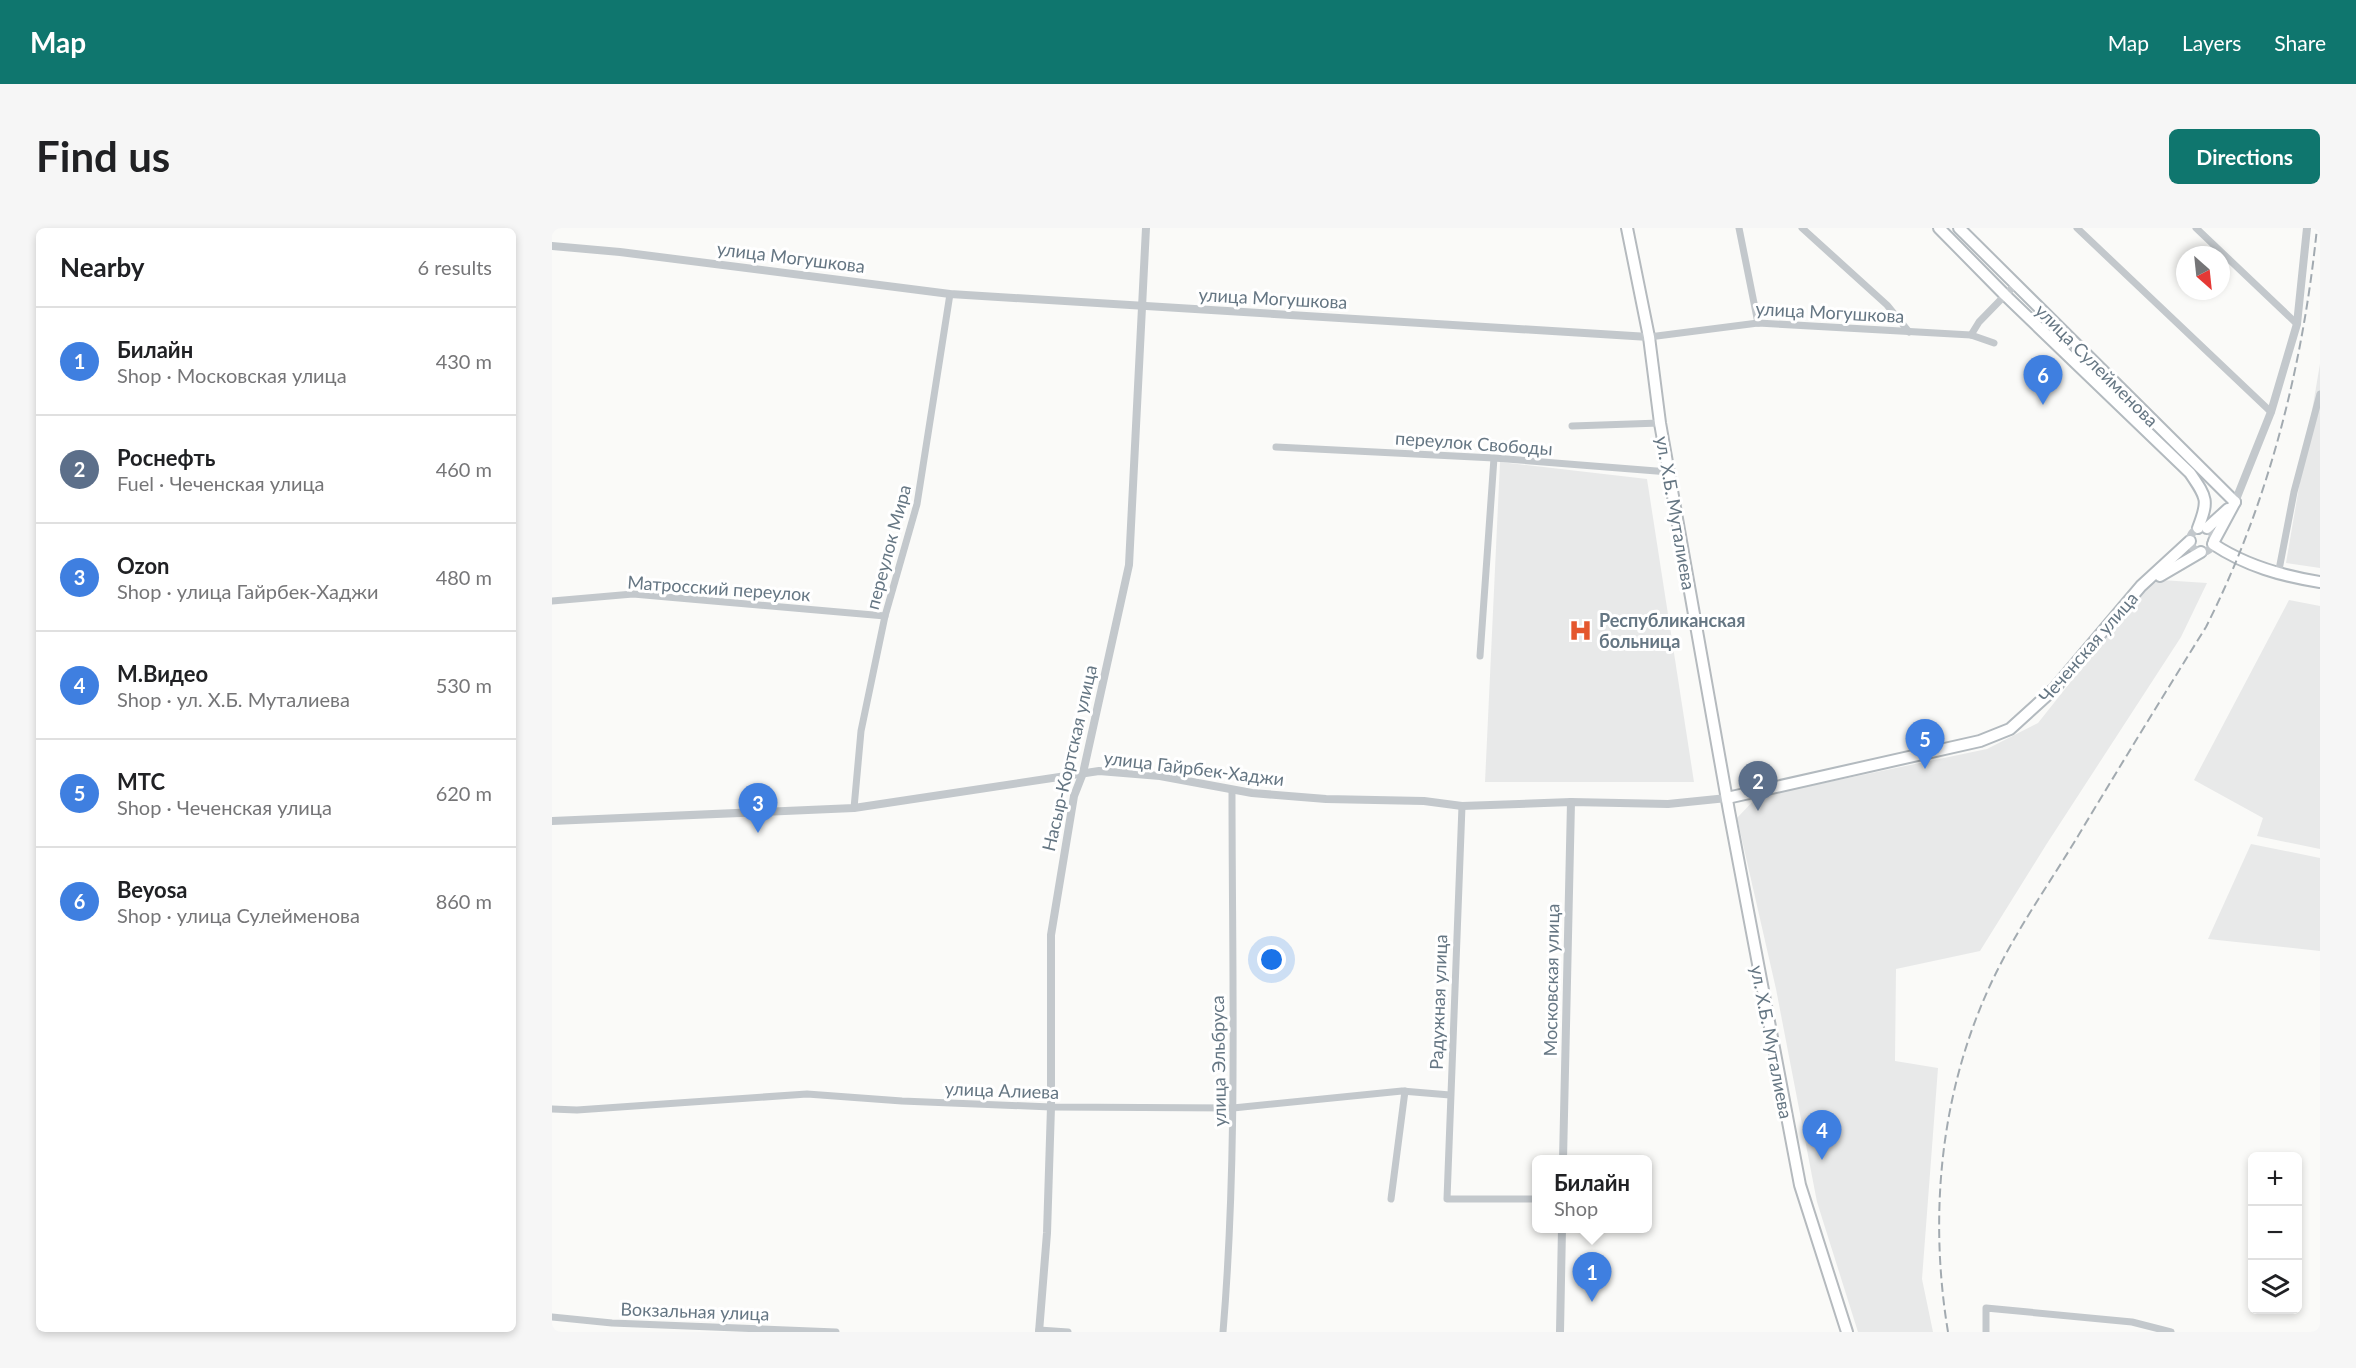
<!DOCTYPE html>
<html lang="en">
<head>
<meta charset="utf-8">
<style>
  :root { --surface:#fff; --page:#f6f6f6; --text:#202124; --muted:#757577; --line:#e0e0e0; --accent:#0f766e }
  body { margin:0; font-family:Lato,sans-serif; background:var(--page); color:var(--text) }
  .controls { position:absolute; right:18px; bottom:18px; display:grid; overflow:hidden; border-radius:9px; box-shadow:0 3px 9px #0003 }
  .controls button { width:54px; height:54px; display:grid; place-items:center; padding:0; border:0; border-bottom:2px solid var(--line); background:var(--surface); color:var(--text); font:30px sans-serif }
  .compass { position:absolute; left:1624px; top:18px; width:54px; height:54px; border-radius:50%; background:var(--surface); box-shadow:0 3px 9px #0003; rotate:153deg }
  .you { position:absolute; left:720px; top:732px; width:21px; height:21px; margin:-15px; border:4px solid #fff; border-radius:50%; background:#1a73e8; box-shadow:0 0 0 9px #1a73e833 }
  .badge { display:grid; place-items:center; width:39px; height:39px; border-radius:50%; background:var(--accent); color:#fff; font-size:20px; font-weight:700 }
  .pin { position:absolute; translate:-50% -50px; filter:drop-shadow(0 2px 3px #0008) }
  .pin::after { content:''; position:absolute; top:32px; width:21px; height:18px; background:inherit; clip-path:polygon(0 0,100% 0,50% 100%) }
  .popup { position:absolute; left:980px; top:927px; width:120px; height:78px; box-sizing:border-box; display:grid; place-content:center; border-radius:9px; background:var(--surface); filter:drop-shadow(0 2px 4px #0005); font-size:20px; white-space:nowrap; color:var(--muted) }
  .popup b { font-size:22px; color:var(--text) }
  .popup::after { content:''; position:absolute; left:50%; top:100%; margin-left:-12px; border:12px solid transparent; border-top-color:var(--surface) }
  .list { margin:0; padding:0; list-style:none }
  h2 { display:flex; justify-content:space-between; align-items:center; height:78px; margin:0; padding:0 24px; font-size:26px }
  h2 small { font-size:20px; font-weight:400; color:var(--muted) }
  .list li { display:grid; grid-template-columns:39px 1fr auto; gap:18px; align-items:center; box-sizing:border-box; height:108px; padding:0 24px; border-top:2px solid var(--line) }
  .list b { display:block; font-size:22px; white-space:nowrap }
  .list p { margin:0; font-size:20px; white-space:nowrap; color:var(--muted) }
  .list em { font-size:20px; font-style:normal; color:var(--muted) }
  .icon { flex:none; width:33px; height:33px; fill:none; stroke:currentColor; stroke-width:2; stroke-linecap:round; stroke-linejoin:round }
  .map { position:relative; flex:none; width:1768px; height:1104px; overflow:hidden; border-radius:9px }
  header { display:flex; align-items:center; gap:36px; box-sizing:border-box; height:84px; padding:0 30px; background:var(--accent); color:#fff }
  header strong { font-size:28px }
  nav { display:flex; gap:33px; margin-inline-start:auto; font-size:21px }
  .intro { display:flex; align-items:center; justify-content:space-between; box-sizing:border-box; height:144px; padding:0 36px }
  h1 { margin:0; font-size:42px }
  .button { padding:15px 27px; border-radius:9px; background:var(--accent); color:#fff; font-size:21px; font-weight:700 }
  main { display:flex; gap:36px; padding:0 36px }
  aside { flex:1; background:var(--surface); border-radius:9px; box-shadow:0 3px 9px #0003 }
  .map>svg:first-child { display:block }
</style>
</head>
<body>
<header>
<strong>Map</strong>
<nav><a>Map</a><a>Layers</a><a>Share</a></nav>
</header>
<div class="intro"><h1>Find us</h1><a class="button">Directions</a></div>
<main>
<aside>
<h2>Nearby<small>6 results</small></h2>
<ul class="list">
<li><span class="badge" style="background:#3f7fe0">1</span><div><b>Билайн</b><p>Shop · Московская улица</p></div><em>430 m</em></li>
<li><span class="badge" style="background:#5c6f8a">2</span><div><b>Роснефть</b><p>Fuel · Чеченская улица</p></div><em>460 m</em></li>
<li><span class="badge" style="background:#3f7fe0">3</span><div><b>Ozon</b><p>Shop · улица Гайрбек-Хаджи</p></div><em>480 m</em></li>
<li><span class="badge" style="background:#3f7fe0">4</span><div><b>М.Видео</b><p>Shop · ул. Х.Б. Муталиева</p></div><em>530 m</em></li>
<li><span class="badge" style="background:#3f7fe0">5</span><div><b>МТС</b><p>Shop · Чеченская улица</p></div><em>620 m</em></li>
<li><span class="badge" style="background:#3f7fe0">6</span><div><b>Beyosa</b><p>Shop · улица Сулейменова</p></div><em>860 m</em></li>
</ul>
</aside>
<div class="map">
<svg width="1768" height="1104" viewBox="0 0 1768 1104">
  <rect width="100%" height="100%" fill="#fafaf8"/>
  <!-- built -->
  <g fill="#e8e9e9">
    <path d="M1768,136V340L1734,335Z"/>
    <path d="M948,234L1095,251L1142,554H933Z"/>
    <path d="M1609,352L1655,355L1629,409L1494,617L1428,723L1344,741L1343,833L1386,840L1370,1051L1381,1104H1306L1265,974L1224,761L1185,590L1205,569L1435,521L1486,495L1594,359Z"/>
    <path d="M1737,372L1768,378V621L1705,608L1711,590L1642,552Z"/>
    <path d="M1699,616L1768,630V723L1656,711Z"/>
  </g>
  <g fill="none" stroke-linecap="round" stroke-linejoin="round">
    <defs>
      <g id="secondary">
        <path d="M1387,0L1453,67L1638,245C1655,270 1657,272 1646,300"/>
        <path d="M1407,0L1683,274"/>
        <path d="M1655,300L1676,281"/>
        <path d="M1662,313L1683,274"/>
        <path d="M1661,316C1694,338 1730,348 1768,354"/>
        <path d="M1608,348L1649,324"/>
        <path d="M1175,570L1428,513L1458,501L1502,461L1589,358L1638,313"/>
      </g>
      <path id="primary" d="M1075,0L1097,109L1108,195L1177,583L1248,957L1295,1104"/>
    </defs>
    <!-- secondary casing -->
    <use href="#secondary" stroke="#b3babf" stroke-width="14"/>
    <!-- primary casing -->
    <use href="#primary" stroke="#b5babe" stroke-width="14"/>
    <!-- minor -->
    <g stroke="#c3c8cc" stroke-width="7">
      <path d="M1187,0L1206,95"/>
      <path d="M1250,0L1335,77L1357,104"/>
      <path d="M1525,0L1719,184"/>
      <path d="M1644,0L1745,96"/>
      <path d="M1419,107L1427,94L1464,56"/>
      <path d="M1097,109L1206,95L1419,107L1442,115"/>
      <path d="M1020,198L1108,195"/>
      <path d="M724,219L942,230L1117,244"/>
      <path d="M1726,347L1742,264L1768,166"/>
      <path d="M0,373L81,366L333,388"/>
      <path d="M928,428L942,230"/>
      <path d="M910,578L895,971H984"/>
      <path d="M302,580L309,503L333,388L365,276L398,66"/>
      <path d="M0,881L25,882L255,866L350,873L499,879L681,880L850,863L898,867"/>
      <path d="M839,971L853,863"/>
      <path d="M0,1089L60,1095L284,1104"/>
      <path d="M487,1102L516,1104"/>
      <path d="M671,1104C686,924 680,743 680,562"/>
      <path d="M1434,1104V1080L1580,1094L1619,1104"/>
    </g>
    <!-- tertiary -->
    <g stroke="#c3c8cc" stroke-width="8">
      <path d="M0,18L68,24L398,66L1097,109"/>
      <path d="M1683,274L1719,184L1745,96L1755,0"/>
      <circle cx="1650" cy="312" r="12"/>
      <path d="M0,593L302,580L547,543L608,548L700,565L774,571L872,573L910,578L1019,574L1116,576L1175,570"/>
      <path d="M1011,932L1019,574"/>
      <path d="M487,1104L495,1005L499,879V707L522,568L531,545L577,337L594,0"/>
      <path d="M1008,1104L1010,1000"/>
    </g>
    <!-- secondary -->
    <use href="#secondary" stroke="#fff" stroke-width="10"/>
    <!-- primary -->
    <use href="#primary" stroke="#fff" stroke-width="10"/>
    <!-- rail -->
    <path stroke="#a2aab0" stroke-width="2" stroke-dasharray="9 4.5" stroke-linecap="butt" d="M1396,1104C1376,983 1389,856 1444,745C1467,698 1499,653 1526,608C1568,538 1611,468 1654,399C1717,274 1751,138 1765,0"/>
  </g>
  <!-- icons -->
  <defs>
    <symbol id="hospital-bare" viewBox="-9 -9 18 18"><path d="M-5-5h3v3.5h4V-5h3V5h-3V1.5h-4V5h-3Z" fill="#e4572e" stroke="#fff" stroke-width="2.5" paint-order="stroke"/></symbol>
  </defs>
  <g fill-rule="evenodd">
    <use href="#hospital-bare" x="1012" y="386" width="33" height="33"/>
  </g>
  <g text-anchor="middle" dominant-baseline="central" stroke-width="6" stroke-linejoin="round" paint-order="stroke">
    <!-- street labels -->
    <g font-size="18" fill="#657683" stroke="#fff">
      <text transform="translate(239 29) rotate(7)">улица Могушкова</text>
      <text transform="translate(721 70) rotate(3)">улица Могушкова</text>
      <text transform="translate(1278 84) rotate(3)">улица Могушкова</text>
      <text transform="translate(1545 137) rotate(45)">улица Сулейменова</text>
      <text transform="translate(922 215) rotate(4)">переулок Свободы</text>
      <text transform="translate(1124 285) rotate(80)">ул. Х.Б. Муталиева</text>
      <text transform="translate(336 319) rotate(-75)">переулок Мира</text>
      <text transform="translate(167 360) rotate(4)">Матросский переулок</text>
      <text transform="translate(1536 419) rotate(-49)">Чеченская улица</text>
      <text transform="translate(517 530) rotate(-77)">Насыр-Кортская улица</text>
      <text transform="translate(642 540) rotate(7)">улица Гайрбек-Хаджи</text>
      <text transform="translate(999 752) rotate(-89)">Московская улица</text>
      <text transform="translate(886 774) rotate(-88)">Радужная улица</text>
      <text transform="translate(1220 814) rotate(79)">ул. Х.Б. Муталиева</text>
      <text transform="translate(666 833) rotate(-91)">улица Эльбруса</text>
      <text transform="translate(450 862) rotate(2)">улица Алиева</text>
      <text transform="translate(143 1083) rotate(2)">Вокзальная улица</text>
    </g>
    <!-- poi labels -->
    <g font-size="18" font-weight="bold" fill="#657683" stroke="#fff" text-anchor="start">
      <text x="1047" y="392">Республиканская<tspan x="1047" dy="21">больница</tspan></text>
    </g>
  </g>
</svg>
<div class="controls">
<button>+</button>
<button>−</button>
<button><svg class="icon" aria-label="layers" viewBox="0 0 24 24"><path d="M12 4l9 5-9 5-9-5zM3 14l9 5 9-5"/></svg></button>
</div>
<svg class="compass" viewBox="-18 -18 36 36"><path d="M0-13l5 13h-10z" fill="#e53935"/><path d="M0 13l5-13h-10z" fill="#757577"/></svg>
<div class="you"></div>
<div class="pin badge" style="left:1040px;top:1074px;background:#3f7fe0">1</div>
<div class="popup"><b>Билайн</b>Shop</div>
<div class="pin badge" style="left:1206px;top:583px;background:#5c6f8a">2</div>
<div class="pin badge" style="left:206px;top:605px;background:#3f7fe0">3</div>
<div class="pin badge" style="left:1270px;top:932px;background:#3f7fe0">4</div>
<div class="pin badge" style="left:1373px;top:541px;background:#3f7fe0">5</div>
<div class="pin badge" style="left:1491px;top:177px;background:#3f7fe0">6</div>
</div>
</main>
</body>
</html>
